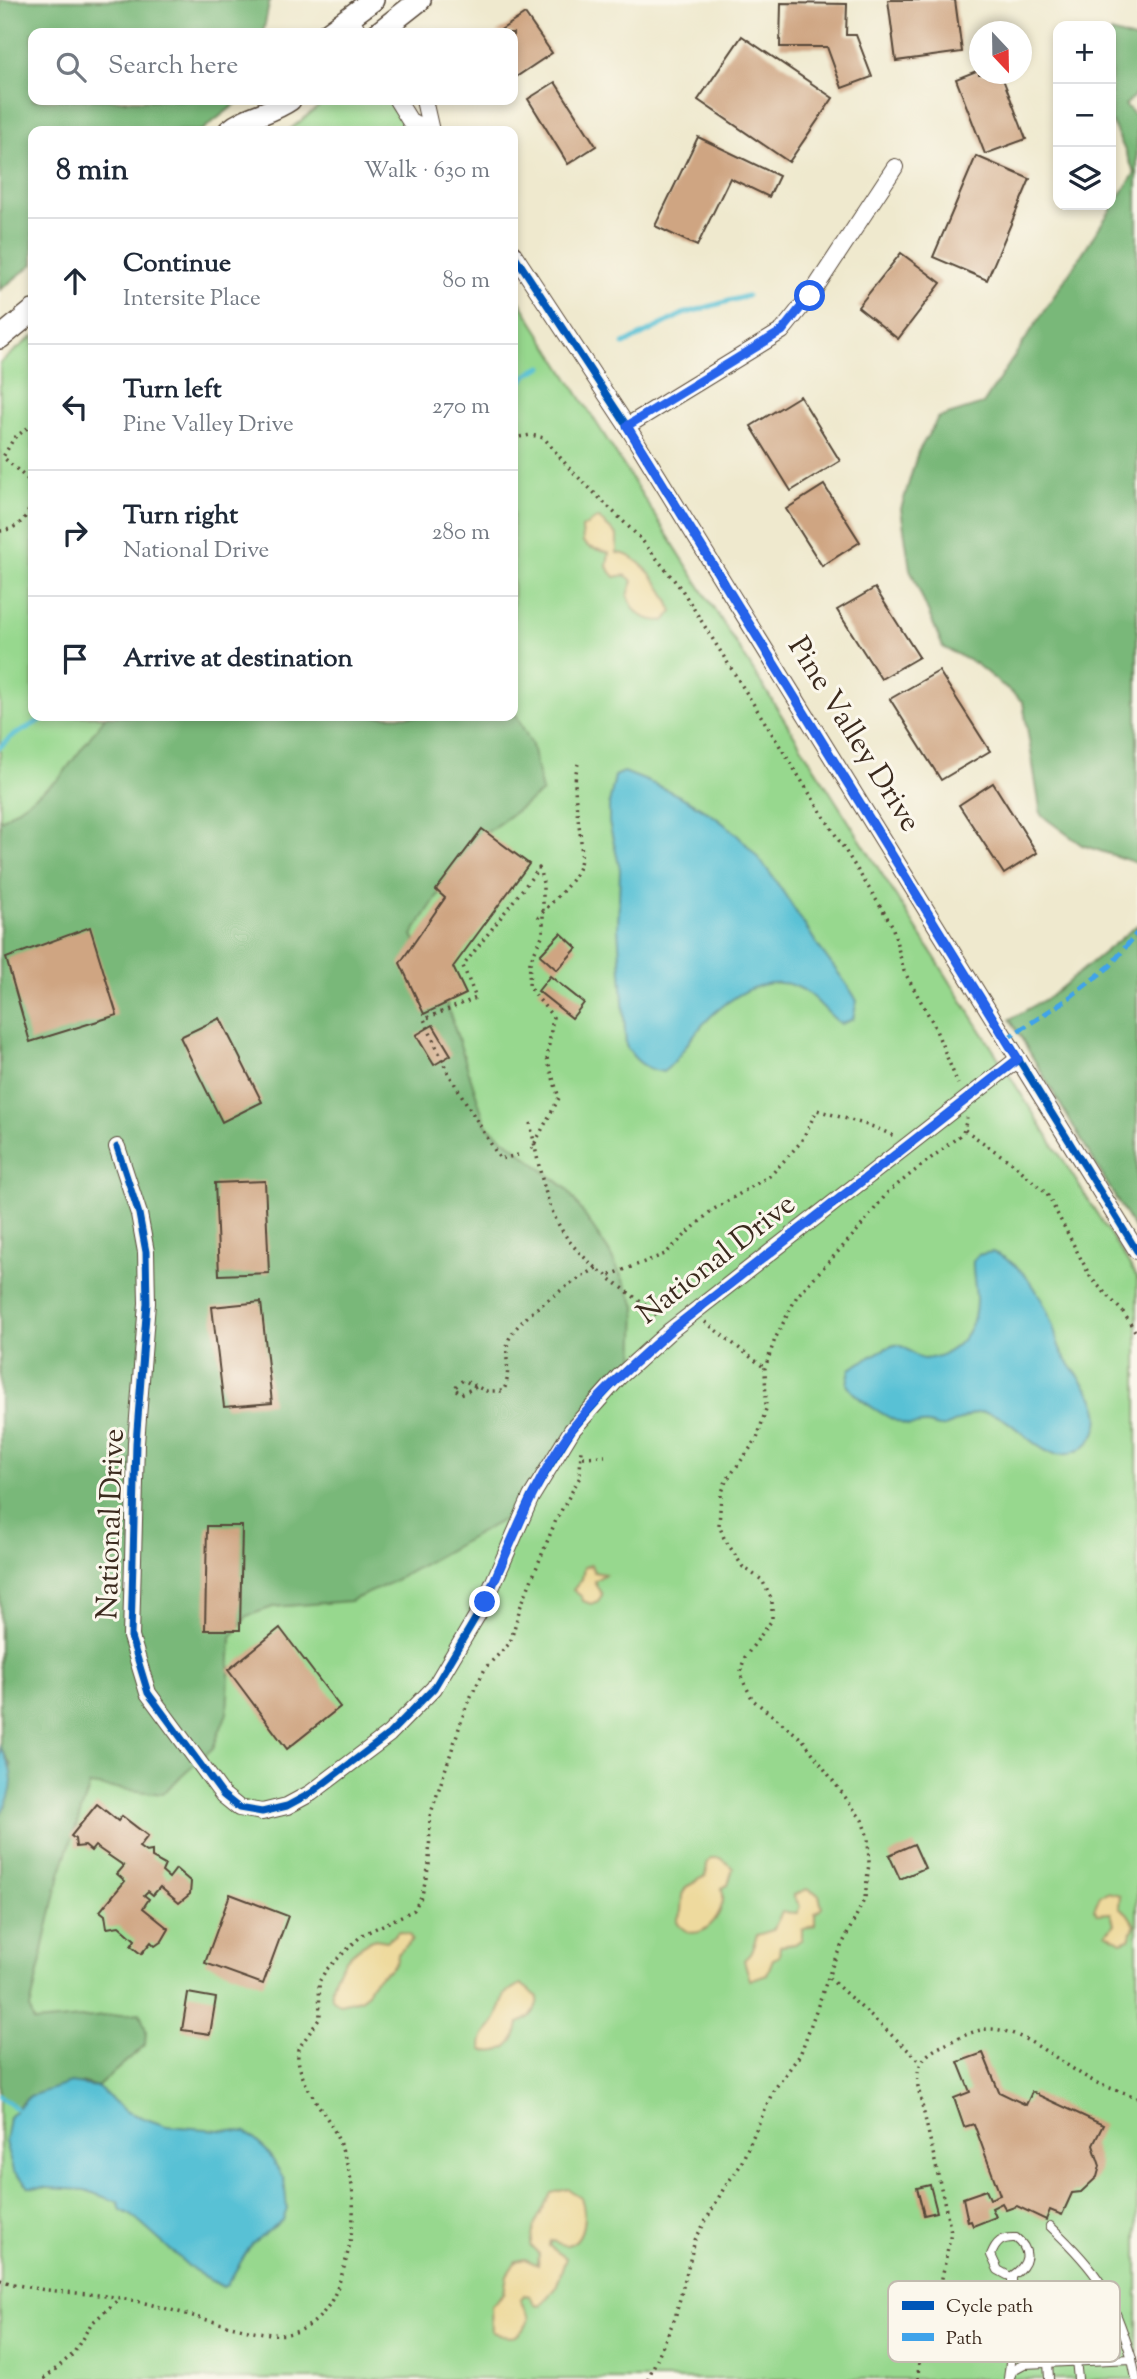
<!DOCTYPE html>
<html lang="en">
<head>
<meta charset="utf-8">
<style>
  :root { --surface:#fff; --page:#f2f2f3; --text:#1f2937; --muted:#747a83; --line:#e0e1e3 }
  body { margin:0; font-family:"Sorts Mill Goudy",serif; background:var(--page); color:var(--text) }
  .controls { position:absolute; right:21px; top:21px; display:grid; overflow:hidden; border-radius:14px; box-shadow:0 4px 10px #0003 }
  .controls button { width:63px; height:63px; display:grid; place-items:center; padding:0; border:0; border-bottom:2px solid var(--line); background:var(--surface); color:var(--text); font:35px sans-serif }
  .compass { position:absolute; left:969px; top:21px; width:63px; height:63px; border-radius:50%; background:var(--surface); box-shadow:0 4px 10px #0003; rotate:158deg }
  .stop { position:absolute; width:21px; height:21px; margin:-16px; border:5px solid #2563eb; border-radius:50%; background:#fff }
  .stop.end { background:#2563eb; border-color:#fff; box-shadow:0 2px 7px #0008 }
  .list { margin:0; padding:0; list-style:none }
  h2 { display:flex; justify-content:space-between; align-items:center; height:91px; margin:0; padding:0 28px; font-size:30px }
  h2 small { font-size:23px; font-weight:400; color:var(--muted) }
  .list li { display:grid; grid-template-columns:46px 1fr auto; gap:21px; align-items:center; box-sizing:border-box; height:126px; padding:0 28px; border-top:2px solid var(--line) }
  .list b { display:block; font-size:26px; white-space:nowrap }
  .list p { margin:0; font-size:23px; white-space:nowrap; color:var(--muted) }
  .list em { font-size:23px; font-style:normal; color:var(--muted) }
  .icon { flex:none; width:38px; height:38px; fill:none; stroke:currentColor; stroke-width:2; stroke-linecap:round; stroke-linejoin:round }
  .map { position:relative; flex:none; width:1137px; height:2379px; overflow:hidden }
  .search { position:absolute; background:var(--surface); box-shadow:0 4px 10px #0003; left:28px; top:28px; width:490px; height:77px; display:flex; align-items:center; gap:18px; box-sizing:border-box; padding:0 24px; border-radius:14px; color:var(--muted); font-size:26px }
  .panel { position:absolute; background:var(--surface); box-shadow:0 4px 10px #0003; left:28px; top:126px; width:490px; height:595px; border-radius:14px }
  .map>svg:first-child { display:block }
</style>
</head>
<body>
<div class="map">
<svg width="1137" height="2379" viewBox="0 0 1137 2379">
  <rect width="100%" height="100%" fill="#fbf7ec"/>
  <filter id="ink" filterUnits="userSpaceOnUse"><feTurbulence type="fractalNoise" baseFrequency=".0143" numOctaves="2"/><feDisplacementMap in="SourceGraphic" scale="14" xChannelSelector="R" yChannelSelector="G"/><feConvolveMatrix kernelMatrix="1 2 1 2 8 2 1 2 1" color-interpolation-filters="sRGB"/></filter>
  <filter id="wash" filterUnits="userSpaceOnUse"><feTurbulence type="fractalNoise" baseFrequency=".00686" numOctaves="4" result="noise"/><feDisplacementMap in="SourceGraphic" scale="28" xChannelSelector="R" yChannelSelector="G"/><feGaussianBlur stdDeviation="1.57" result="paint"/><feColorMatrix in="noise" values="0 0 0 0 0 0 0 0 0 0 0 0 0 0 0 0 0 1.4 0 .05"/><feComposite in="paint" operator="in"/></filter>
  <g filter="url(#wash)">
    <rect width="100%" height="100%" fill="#efe9ce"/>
    <!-- green -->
    <g fill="#97d88e" stroke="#698156" stroke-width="2">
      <path d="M327,100L393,101L412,131H288Z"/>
      <path d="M513,291L1137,1277V2379H0V363L33,336V716H513Z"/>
    </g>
    <!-- forest -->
    <g fill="#79b879" stroke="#5a714c" stroke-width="2">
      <path d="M0,0H270L263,33H33V100H241L201,131H33V264L0,290Z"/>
      <path d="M1111,32L1137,40V93L1125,105L1137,117V863L1082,845L1041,815L1023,702L976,664L943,647L910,569L901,509L918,452L938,418L983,404L1135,173L1111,120Z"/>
      <path d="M513,709L532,745L542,792L471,844L412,935L443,992L486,1125L567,1189L609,1252L636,1306L634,1368L570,1438L538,1489L506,1518L386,1585L350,1601L273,1607L247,1616L231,1638L227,1713L213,1748L162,1794L90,1785L60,1874L30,2009L34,2022L140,2013L146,2031L145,2045L97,2087L85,2083L30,2096L16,2108L0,2096V1815L11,1765L0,1747V821L59,779L106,716H513Z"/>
      <path d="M1137,925V1234L1010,1019L1051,996Z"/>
    </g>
    <!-- sand -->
    <g fill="#eeda9e" stroke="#94825e" stroke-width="2">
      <path d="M598,518L617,535V553C638,553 668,591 672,612L665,621C645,621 634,615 628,595L633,581L625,575L615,577L607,567L609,553L589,547L583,542L582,528Z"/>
      <path d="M591,1565L594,1572L605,1574L594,1581L602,1595L598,1601L591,1604L583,1601L582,1597L573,1590L582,1579L584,1567Z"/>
      <path d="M711,1858H721L733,1868L728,1885L722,1888C730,1915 694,1952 677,1921L681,1911L682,1895L686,1887L706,1876L707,1864Z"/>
      <path d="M807,1889L819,1895L822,1908L815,1914V1925L802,1930V1939L795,1944L780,1946L779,1956L773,1959L767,1974L750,1980L744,1960L750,1954L757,1935L773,1930L782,1912L797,1913L800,1906L793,1895Z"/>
      <path d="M1107,1892L1120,1895L1119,1907L1127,1913L1135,1925L1129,1939L1121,1942L1106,1933L1114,1924L1111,1913L1098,1914L1094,1909L1100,1895Z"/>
      <path d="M399,1931L409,1934L412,1940L398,1954C397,1973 369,1974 368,1993L360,1999L340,2004L332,1998C329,1972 352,1948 375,1939L387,1941Z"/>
      <path d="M521,1984L538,1997C537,2009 531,2019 519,2023C517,2043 502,2056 482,2050C478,2036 490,2031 495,2021C499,2013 502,2003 505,1994Z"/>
      <path d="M568,2189L581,2197C586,2211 586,2241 567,2245C560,2246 557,2241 550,2241L549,2246L566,2258L556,2287L540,2306L535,2305L530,2296L524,2295L520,2300L530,2318C518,2341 514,2339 492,2332L491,2306L504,2293L507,2275L516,2261L525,2259L538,2265L539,2254L530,2245L535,2224L551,2193Z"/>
    </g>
    <!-- water -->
    <g fill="#58c1d5" stroke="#4a767a" stroke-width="2">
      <path d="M624,772C663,787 707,806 737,835C770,866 792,907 817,944C830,964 846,980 857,1001L853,1019L841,1024C825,1013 814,993 795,986C758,972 715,1008 694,1035C684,1047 677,1062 663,1072C645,1069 635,1061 626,1046L618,928L620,869L609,823V804L615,776Z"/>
      <path d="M992,1252C1030,1266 1048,1306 1058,1343C1067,1374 1115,1400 1093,1437C1089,1444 1083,1448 1077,1451C1040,1468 1021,1420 989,1413C971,1409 960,1423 944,1427C938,1428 934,1425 928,1424C921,1423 915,1426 907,1425C892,1421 853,1398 847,1384L850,1369C859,1364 891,1342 899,1345C909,1348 914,1357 923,1359C955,1357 976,1331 976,1300C976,1287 972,1274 973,1261L978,1255Z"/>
      <path d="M0,1747C16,1772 16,1790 0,1815Z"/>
      <path d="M70,2083L97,2087L127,2112L166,2126L246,2132L268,2152L284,2179L287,2209L283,2220L252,2243L227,2285L223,2287L194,2271L131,2215L121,2210L118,2202L85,2190L29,2187L13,2171L5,2142L9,2117L30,2096Z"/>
    </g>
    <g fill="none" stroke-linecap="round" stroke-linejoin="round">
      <!-- stream -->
      <g stroke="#58c1d5" stroke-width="5">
        <path d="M624,344L683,314L747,296"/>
        <path d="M513,399C519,382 525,373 542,367"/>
        <path d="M0,747L11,737L48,716"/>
        <path d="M0,2096L16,2108"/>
      </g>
    </g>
    <g id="blocks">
      <!-- building -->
      <g fill="#cfa582">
        <path d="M888,0H955L962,52L896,61Z"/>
        <path d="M781,3L847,4L846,35H856L872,77L842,88L827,47H780Z"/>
        <path d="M525,14L552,53L516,77L513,72V33H496Z"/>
        <path d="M742,36L833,98L789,162L698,100Z"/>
        <path d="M979,70V74H1001L1026,139L985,154L956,79Z"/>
        <path d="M555,82L596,146L568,164L528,99Z"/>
        <path d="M698,137L779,176L769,197L730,178L697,246L655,226Z"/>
        <path d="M976,156L1030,179L987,280L933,257Z"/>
        <path d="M901,253L941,283L898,339L858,307Z"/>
        <path d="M800,396L840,461L791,491L751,426Z"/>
        <path d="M824,485L860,542L822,566L786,509Z"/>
        <path d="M875,588L919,657L881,679L837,610Z"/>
        <path d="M939,671L990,751L941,780L890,699Z"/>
        <path d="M993,783L1037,853L1004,874L959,805Z"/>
        <path d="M482,829L529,864L453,967L466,994L424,1014L400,963L445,898L436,890Z"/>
        <path d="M90,927L117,1015L30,1042L6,958Z"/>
        <path d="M561,933L577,948L557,970L540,955Z"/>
        <path d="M550,976L584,1003L572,1018L538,991Z"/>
        <path d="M220,1018L262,1102L222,1122L180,1037Z"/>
        <path d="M433,1025L451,1055L434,1065L416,1035Z"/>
        <path d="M265,1181L269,1273L219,1275L215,1183Z"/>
        <path d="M261,1302L272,1403L224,1407L212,1307Z"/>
        <path d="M207,1526H242L240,1630H205Z"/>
        <path d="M280,1628L340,1707L287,1749L228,1670Z"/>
        <path d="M97,1804L118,1821L122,1816L148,1836L139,1847L146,1852L152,1851V1858L165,1865L162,1872L169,1878L176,1869L191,1882L190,1894L179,1903L160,1887L153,1895L148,1891L144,1895L149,1899L143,1908L169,1929L162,1941L155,1946L151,1942L141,1954L131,1946L135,1940L119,1926L107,1928L105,1915L100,1911L125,1881L117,1874L124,1866L95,1846L91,1851L85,1846L76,1847L75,1839L71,1836Z"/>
        <path d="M914,1844L925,1868L900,1879L889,1855Z"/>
        <path d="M230,1894L288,1916L263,1984L205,1963Z"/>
        <path d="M188,1993L216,1998L210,2034L182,2030Z"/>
        <path d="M983,2053L999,2092L1026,2105L1032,2092L1103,2125L1093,2145L1100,2166L1097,2177L1081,2192L1072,2193L1062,2215L1050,2210L1046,2220L1017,2206L1006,2210L1002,2203L992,2208L996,2217L973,2226L971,2221L968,2222L963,2198L986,2190L990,2199L1000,2195L974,2124L964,2127L954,2098L970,2092L958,2062Z"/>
        <path d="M930,2185L937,2212L924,2215L917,2188Z"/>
      </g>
    </g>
  </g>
  <g filter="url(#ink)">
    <use href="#blocks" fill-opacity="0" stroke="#564738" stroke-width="2"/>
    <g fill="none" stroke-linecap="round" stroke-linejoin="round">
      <defs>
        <g id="service">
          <path d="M1050,2226C1100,2273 1112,2294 1132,2359"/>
          <path d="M1007,2275L998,2270L991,2255C996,2242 1002,2237 1016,2238C1032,2251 1029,2265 1012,2276V2347L1008,2379"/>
          <path d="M1076,2360L1078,2379"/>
          <path d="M1048,2362L1049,2379"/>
          <path d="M1010,2377L1013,2370L1024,2364L1132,2359L1136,2379"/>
        </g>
        <g id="minor">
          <path d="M350,17L359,33"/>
          <path d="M397,100L410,121L430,130"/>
          <path d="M424,100L431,131"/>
          <path d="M513,253L627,426L1137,1251"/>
          <path d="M627,426L782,331L810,296L895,167"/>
          <path d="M117,1147L139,1214L146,1252L147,1303L136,1443L131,1637L148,1693L223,1795L239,1808L262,1812L287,1806L311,1793L389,1734L434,1688L485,1602L531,1497L572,1430L619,1377L671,1330L1018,1059"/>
        </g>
        <g id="secondary">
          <path d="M328,33L373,0"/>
          <path d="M378,33L420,0"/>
          <path d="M229,131C248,115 270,114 290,100"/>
          <path d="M0,338L33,311"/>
        </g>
      </defs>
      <!-- service casing -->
      <use href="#service" stroke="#564738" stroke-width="10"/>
      <!-- minor casing -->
      <use href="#minor" stroke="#564738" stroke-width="18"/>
      <!-- secondary casing -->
      <use href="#secondary" stroke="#564738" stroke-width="24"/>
      <!-- path -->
      <g stroke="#564738" stroke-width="3.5" stroke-dasharray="2 5" stroke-linecap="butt">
        <path d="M33,424L14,438L3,457L33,484"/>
        <path d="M513,438L531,435L544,438L569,468L641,539L682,590L892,925L904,971L933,1023L958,1084"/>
        <path d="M0,531C21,529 30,514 33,495"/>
        <path d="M538,918C550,903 572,885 579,867C588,843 568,797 578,764"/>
        <path d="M530,1123C538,1158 543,1201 563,1232C585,1267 630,1290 660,1318"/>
        <path d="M965,1130L1015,1165L1047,1194L1091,1278L1123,1312L1137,1334"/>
        <path d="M518,1155L500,1159L447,1071L424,1019L476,998L463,966L539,868L543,883V934L530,961L529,987L553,1017L547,1058L559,1098L530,1152"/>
        <path d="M610,1275L665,1254L711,1211L771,1175L801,1142L817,1110L874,1127L894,1136"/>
        <path d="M705,1322L765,1368"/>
        <path d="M476,1387L461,1394L454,1388L463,1380L486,1391H503C512,1377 504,1358 508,1342C514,1319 576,1279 599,1267"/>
        <path d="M583,1457L605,1456"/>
        <path d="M829,1978L920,2061"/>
        <path d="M0,2280C41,2294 88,2291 131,2300C165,2306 261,2339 287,2334C316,2329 332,2306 340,2280C350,2251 356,2217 352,2186C349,2167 342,2148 334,2130C321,2106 295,2078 298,2049L320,2018L319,1982L326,1970L362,1935L414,1910L422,1895L429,1865L430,1816L467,1704L486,1667L510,1643L520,1608L556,1520L580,1477L581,1446"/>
        <path d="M44,2379L73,2354L91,2324L120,2298"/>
        <path d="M648,2379L675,2318L695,2240L724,2188L740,2166L773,2091L800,2055L834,1961L865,1898L869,1863L868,1838L862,1820L803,1740L753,1700L742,1679L741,1669L745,1657L772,1620V1600L762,1580L743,1567L724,1538L719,1525L721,1495L726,1481L757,1439L766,1409L765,1368L775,1339L797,1296L858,1230L888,1192L963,1133L967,1118"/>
        <path d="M918,2379L920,2336L928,2307L941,2283L951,2232L918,2087C916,2066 922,2055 942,2046C957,2039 976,2028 992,2029C1027,2031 1066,2068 1097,2083C1109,2089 1124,2091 1137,2098"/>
      </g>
      <!-- service -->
      <use href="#service" stroke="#fff" stroke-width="8"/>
      <!-- minor -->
      <use href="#minor" stroke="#fff" stroke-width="16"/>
      <!-- secondary -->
      <use href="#secondary" stroke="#fff" stroke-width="21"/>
      <!-- quiet -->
      <path stroke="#3fa3ea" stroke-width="5" stroke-dasharray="10 5" stroke-linecap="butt" d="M1006,1039L1065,1001L1110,966L1137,933"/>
      <defs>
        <g id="cycleway">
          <path d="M513,253L627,426L1137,1251"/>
          <path d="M117,1147L139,1214L146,1252L147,1303L136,1443L131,1637L148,1693L223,1795L239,1808L262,1812L287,1806L311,1793L389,1734L434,1688L485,1602L531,1497L572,1430L619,1377L671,1330L1018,1059"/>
        </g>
      </defs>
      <!-- cycleway casing -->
      <use href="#cycleway" stroke="#fbf7ec" stroke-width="11"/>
      <!-- cycleway -->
      <use href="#cycleway" stroke="#0057b8" stroke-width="7"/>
    </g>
  </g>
  <g fill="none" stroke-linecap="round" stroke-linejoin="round" filter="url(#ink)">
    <!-- route -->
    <path stroke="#2563eb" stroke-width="9" d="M485,1602C511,1544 534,1480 572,1429C600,1392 637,1361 671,1330L1018,1059L627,426L782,331L810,296"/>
  </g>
  <g text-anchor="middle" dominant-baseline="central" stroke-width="6" stroke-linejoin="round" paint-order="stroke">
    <!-- street labels -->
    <g font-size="30" fill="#3b2a1e" stroke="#fbf7ec">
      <text transform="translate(853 735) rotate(58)">Pine Valley Drive</text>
      <text transform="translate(717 1260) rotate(-38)">National Drive</text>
      <text transform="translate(112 1524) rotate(-88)">National Drive</text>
    </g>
  </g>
  <!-- legend -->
  <rect x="888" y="2281" width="232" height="81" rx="10" fill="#fbf7ec" stroke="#c1baae" stroke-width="2"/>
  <rect x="902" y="2301" width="32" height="9" fill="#0057b8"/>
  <rect x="902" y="2333" width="32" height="8" fill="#3fa3ea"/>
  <g font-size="19" fill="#3b2a1e">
    <text x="946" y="2312">Cycle path</text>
    <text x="946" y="2344">Path</text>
  </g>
</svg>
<div class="controls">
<button>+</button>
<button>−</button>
<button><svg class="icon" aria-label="layers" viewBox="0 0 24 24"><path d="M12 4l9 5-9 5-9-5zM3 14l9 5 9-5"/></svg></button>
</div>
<svg class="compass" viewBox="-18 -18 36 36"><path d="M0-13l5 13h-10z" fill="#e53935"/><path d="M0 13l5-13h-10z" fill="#747a83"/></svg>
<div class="stop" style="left:810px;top:296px"></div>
<div class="stop end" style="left:485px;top:1602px"></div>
<div class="search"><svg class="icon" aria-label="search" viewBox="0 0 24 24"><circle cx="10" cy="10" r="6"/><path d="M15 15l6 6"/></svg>Search here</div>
<section class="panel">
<h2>8 min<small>Walk · 630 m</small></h2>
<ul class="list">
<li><svg class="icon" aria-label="ahead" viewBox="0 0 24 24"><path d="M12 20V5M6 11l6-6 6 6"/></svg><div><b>Continue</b><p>Intersite Place</p></div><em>80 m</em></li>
<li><svg class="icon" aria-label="left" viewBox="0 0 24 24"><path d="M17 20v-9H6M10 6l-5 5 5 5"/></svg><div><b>Turn left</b><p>Pine Valley Drive</p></div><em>270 m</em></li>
<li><svg class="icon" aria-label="right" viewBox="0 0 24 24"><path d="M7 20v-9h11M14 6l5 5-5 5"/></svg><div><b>Turn right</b><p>National Drive</p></div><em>280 m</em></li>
<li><svg class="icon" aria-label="arrive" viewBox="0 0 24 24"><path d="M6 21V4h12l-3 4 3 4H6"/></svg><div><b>Arrive at destination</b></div></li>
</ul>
</section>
</div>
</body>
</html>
